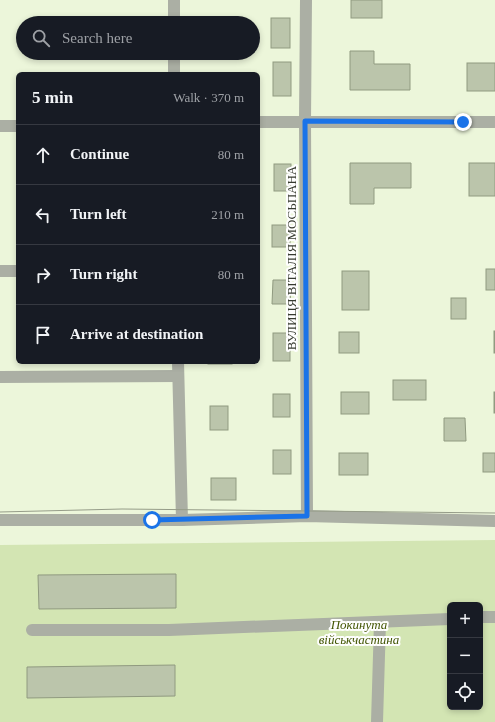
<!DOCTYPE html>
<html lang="en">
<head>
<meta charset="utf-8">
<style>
  :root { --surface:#171b24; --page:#242831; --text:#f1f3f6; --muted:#9ea1a6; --line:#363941 }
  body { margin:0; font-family:"Times New Roman",serif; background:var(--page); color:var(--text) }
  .controls { position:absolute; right:12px; bottom:12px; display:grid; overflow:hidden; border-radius:6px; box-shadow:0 2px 6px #0003 }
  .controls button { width:36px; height:36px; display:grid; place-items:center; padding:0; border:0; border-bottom:1px solid var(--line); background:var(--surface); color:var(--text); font:20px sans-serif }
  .stop { position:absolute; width:12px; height:12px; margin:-9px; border:3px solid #1a73e8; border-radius:50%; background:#fff }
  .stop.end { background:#1a73e8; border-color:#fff; box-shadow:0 1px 4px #0008 }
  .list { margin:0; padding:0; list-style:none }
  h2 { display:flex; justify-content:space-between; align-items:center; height:52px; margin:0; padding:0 16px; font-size:17px }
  h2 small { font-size:13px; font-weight:400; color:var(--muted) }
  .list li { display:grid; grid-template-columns:26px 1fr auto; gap:12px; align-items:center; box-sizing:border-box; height:60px; padding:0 16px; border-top:1px solid var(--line) }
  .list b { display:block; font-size:15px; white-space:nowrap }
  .list em { font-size:13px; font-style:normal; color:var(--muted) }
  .icon { flex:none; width:22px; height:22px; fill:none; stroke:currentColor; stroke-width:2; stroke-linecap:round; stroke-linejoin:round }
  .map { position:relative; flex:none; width:495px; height:722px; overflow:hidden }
  .search { position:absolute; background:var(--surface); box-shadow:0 2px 6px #0003; left:16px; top:16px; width:244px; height:44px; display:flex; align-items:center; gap:10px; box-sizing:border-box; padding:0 14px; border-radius:22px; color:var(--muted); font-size:15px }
  .panel { position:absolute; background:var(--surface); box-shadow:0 2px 6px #0003; left:16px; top:72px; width:244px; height:292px; border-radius:6px }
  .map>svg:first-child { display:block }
</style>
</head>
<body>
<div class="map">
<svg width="495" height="722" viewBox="0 0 495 722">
  <rect width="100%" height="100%" fill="#ecf6da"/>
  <!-- green -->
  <path fill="#d3e5b3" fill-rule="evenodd" d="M495,540V722H0V545ZM450,605H480V707H450Z"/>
  <!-- building -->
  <g fill="#bbc5ab" stroke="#909a80">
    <rect x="351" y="0" width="31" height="18"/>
    <rect x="271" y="18" width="19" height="30"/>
    <rect x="204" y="20" width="22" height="3"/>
    <path d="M350,51H374V64H410V90H350Z"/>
    <rect x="273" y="62" width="18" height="34"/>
    <rect x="467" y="63" width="28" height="28"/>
    <path d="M350,163H411V188H374V204H350Z"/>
    <rect x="469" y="163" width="26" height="33"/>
    <rect x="274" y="164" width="17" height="27"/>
    <rect x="272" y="225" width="18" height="22"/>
    <rect x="486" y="269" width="9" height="21"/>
    <rect x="342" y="271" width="27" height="39"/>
    <path d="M273,280H291L290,304H272Z"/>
    <rect x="451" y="298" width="15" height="21"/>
    <rect x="494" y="331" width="1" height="22"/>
    <rect x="339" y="332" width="20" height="21"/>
    <rect x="273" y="333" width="17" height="28"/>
    <rect x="208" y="362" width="24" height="2"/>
    <rect x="393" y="380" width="33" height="20"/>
    <rect x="341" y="392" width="28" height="22"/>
    <rect x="494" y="392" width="1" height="21"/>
    <rect x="273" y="394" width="17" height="23"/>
    <rect x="210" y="406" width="18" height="24"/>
    <path d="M444,418H465L466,441H444Z"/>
    <rect x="273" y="450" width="18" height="24"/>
    <rect x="339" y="453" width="29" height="22"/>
    <rect x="483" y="453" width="12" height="19"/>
    <rect x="211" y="478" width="25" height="22"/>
    <path d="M176,574V608L39,609L38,575Z"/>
    <path d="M175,665V696L27,698V667Z"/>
  </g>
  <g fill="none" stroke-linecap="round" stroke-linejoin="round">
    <!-- minor -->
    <g stroke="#abafa4" stroke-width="12">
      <path d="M174,0V23"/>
      <path d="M306,0L305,121L307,516"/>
      <path d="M174,53V74"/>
      <path d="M258,122H495"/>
      <path d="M0,126H18"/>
      <path d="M0,271H18"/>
      <path d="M178,362L182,520"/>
      <path d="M0,377L178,376"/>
      <path d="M0,520H182L307,516L495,521"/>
      <path d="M480,617H495"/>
      <path d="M32,630H169L450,619"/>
      <path d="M377,722L380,622"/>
    </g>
    <!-- tram -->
    <path stroke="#959c88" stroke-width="1" d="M0,512L122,509L495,513"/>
  </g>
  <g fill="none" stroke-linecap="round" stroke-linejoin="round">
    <!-- route -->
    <path stroke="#1a73e8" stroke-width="5" d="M152,520L307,516L305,121L463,122"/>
  </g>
  <g text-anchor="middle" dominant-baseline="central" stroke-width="4" stroke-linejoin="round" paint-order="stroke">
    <!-- street labels -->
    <g font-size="13" fill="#363a2f" stroke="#fefefe">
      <text transform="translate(291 258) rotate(-90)">ВУЛИЦЯ ВІТАЛІЯ МОСЬПАНА</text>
    </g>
    <!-- park labels -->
    <g font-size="13" font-style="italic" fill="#445705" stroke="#fefefe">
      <text x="359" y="624">Покинута<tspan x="359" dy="15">військчастина</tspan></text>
    </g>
  </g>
</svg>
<div class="controls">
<button>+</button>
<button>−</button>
<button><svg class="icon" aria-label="locate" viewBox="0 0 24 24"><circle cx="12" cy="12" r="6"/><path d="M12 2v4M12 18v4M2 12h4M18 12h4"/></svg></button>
</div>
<div class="stop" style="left:152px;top:520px"></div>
<div class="stop end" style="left:463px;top:122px"></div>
<div class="search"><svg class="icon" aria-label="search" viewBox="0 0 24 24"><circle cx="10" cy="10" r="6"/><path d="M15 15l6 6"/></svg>Search here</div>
<section class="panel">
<h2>5 min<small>Walk · 370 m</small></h2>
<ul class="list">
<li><svg class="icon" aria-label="ahead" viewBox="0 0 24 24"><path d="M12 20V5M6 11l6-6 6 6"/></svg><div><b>Continue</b></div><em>80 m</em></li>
<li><svg class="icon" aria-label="left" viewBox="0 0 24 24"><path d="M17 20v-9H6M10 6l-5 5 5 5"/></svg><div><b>Turn left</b></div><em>210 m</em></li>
<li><svg class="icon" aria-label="right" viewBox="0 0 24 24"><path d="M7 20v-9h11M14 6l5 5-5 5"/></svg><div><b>Turn right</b></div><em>80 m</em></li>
<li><svg class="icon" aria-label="arrive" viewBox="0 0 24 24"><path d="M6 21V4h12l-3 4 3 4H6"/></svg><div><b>Arrive at destination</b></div></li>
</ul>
</section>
</div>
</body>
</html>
